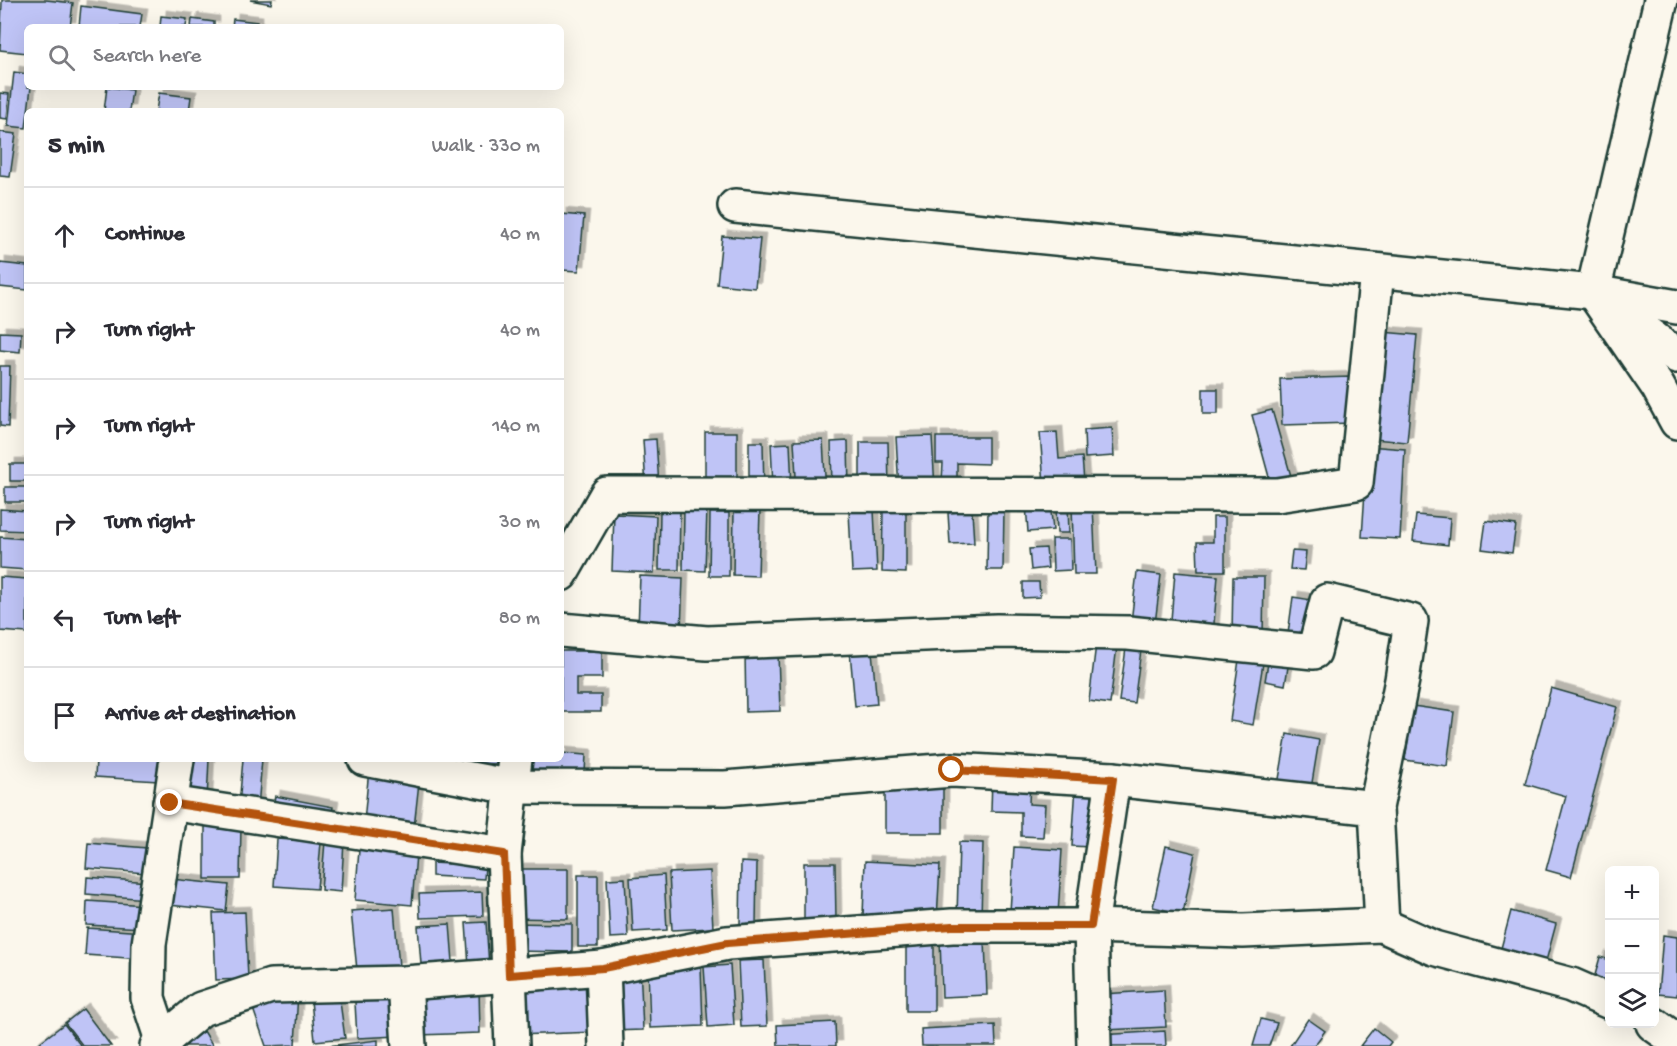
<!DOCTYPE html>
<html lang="en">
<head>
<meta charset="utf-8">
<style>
  :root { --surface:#fff; --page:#f2f2f3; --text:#2b2b33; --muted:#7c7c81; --line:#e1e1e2 }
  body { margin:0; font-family:"Gochi Hand",sans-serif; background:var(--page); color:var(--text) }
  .controls { position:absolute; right:18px; bottom:18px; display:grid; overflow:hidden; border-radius:9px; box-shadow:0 6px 24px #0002 }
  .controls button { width:54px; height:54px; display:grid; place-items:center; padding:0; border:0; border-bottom:2px solid var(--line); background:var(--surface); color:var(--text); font:30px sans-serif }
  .stop { position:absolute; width:18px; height:18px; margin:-14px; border:4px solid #b45309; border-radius:50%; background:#fff }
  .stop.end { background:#b45309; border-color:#fff; box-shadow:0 2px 6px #0008 }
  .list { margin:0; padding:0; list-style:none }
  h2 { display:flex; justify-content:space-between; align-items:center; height:78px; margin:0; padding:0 24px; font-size:26px }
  h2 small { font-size:20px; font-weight:400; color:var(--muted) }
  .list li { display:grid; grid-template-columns:39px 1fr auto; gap:18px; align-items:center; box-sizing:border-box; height:96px; padding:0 24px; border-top:2px solid var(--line) }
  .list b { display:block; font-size:22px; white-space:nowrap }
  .list em { font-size:20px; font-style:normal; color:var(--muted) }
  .icon { flex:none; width:33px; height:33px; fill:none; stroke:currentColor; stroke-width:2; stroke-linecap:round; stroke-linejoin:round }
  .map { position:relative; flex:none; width:1677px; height:1046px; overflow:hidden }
  .search { position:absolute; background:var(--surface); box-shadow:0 6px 24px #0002; left:24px; top:24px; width:540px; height:66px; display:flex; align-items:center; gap:15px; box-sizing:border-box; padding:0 21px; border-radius:9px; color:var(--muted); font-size:22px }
  .panel { position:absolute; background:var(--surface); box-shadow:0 6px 24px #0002; left:24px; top:108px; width:540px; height:654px; border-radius:9px }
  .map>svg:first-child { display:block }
</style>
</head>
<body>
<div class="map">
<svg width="1677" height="1046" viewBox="0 0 1677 1046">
  <defs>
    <filter id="shadow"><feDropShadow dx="5.5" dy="-5.5" stdDeviation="0" flood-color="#0004"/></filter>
  </defs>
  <rect width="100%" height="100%" fill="#fbf7ec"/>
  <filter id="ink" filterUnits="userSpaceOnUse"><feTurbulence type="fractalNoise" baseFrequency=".0167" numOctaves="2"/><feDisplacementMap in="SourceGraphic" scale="12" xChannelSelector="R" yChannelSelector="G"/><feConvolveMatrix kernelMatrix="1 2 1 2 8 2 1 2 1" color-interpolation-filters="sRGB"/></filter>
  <g filter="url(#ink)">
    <!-- building -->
    <g fill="#bfc4f6" stroke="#1f3d34" stroke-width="1.5" filter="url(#shadow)">
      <path d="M2,0H46L73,3L70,27H27V53L0,50Z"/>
      <path d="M250,0H272L271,4Z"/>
      <path d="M81,6L142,14L140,27H79Z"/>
      <path d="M161,16L187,19L186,27H160Z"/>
      <path d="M192,19L214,22V27H191Z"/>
      <path d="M233,19L257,22V27H232Z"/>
      <path d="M14,72L27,74V87H31L26,128L8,126Z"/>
      <path d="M107,87L132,90L129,111H104Z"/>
      <path d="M0,93L9,94L7,119L0,118Z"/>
      <path d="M159,93L191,97L189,111H156Z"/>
      <path d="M0,132L16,134L10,177L0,176Z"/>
      <path d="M561,214L584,216L579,271L561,270Z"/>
      <path d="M722,236L760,239L755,288L717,284Z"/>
      <path d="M0,263L27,266V290L0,287Z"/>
      <path d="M0,332L21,333L20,352L0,350Z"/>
      <path d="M1382,332L1417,335L1407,442L1373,439Z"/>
      <path d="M0,366H10L8,427L0,426Z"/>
      <path d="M1351,377L1352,423L1282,425L1280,379Z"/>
      <rect x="1203" y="389" width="15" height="25"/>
      <path d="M1272,410L1293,483L1272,488L1252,415Z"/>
      <path d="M1112,428L1114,456L1085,458L1084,430Z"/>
      <rect x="705" y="432" width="32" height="59"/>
      <path d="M1057,432L1059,459L1082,457L1084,481L1044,484L1040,433Z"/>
      <path d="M932,436L935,489L899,490L896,437Z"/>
      <path d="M936,437H988V464L957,463V482L942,481L943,463H936Z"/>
      <path d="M656,439L659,486L646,487L643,440Z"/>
      <path d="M823,440L826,494L797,495L794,441Z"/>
      <path d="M848,441L849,489L832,490L831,442Z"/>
      <path d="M749,442H763L764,492H749Z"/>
      <path d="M860,442H888L889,488L860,489Z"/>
      <path d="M790,443L792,487L773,488L771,444Z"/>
      <path d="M1368,446L1405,449L1400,539L1362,537Z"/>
      <rect x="10" y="464" width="17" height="17"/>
      <rect x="5" y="487" width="22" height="15"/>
      <path d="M1050,503L1053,530L1028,532L1026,505Z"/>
      <path d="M1068,505L1069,533H1057L1056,506Z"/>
      <path d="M1072,505H1093L1096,574H1074Z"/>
      <path d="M0,509L27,511V531L0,530Z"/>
      <path d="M684,509H707L705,571L683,570Z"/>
      <path d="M734,509L760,510L758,576L733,575Z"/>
      <path d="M883,509H906V573L882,572Z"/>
      <path d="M988,509L1004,510L1003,570H987Z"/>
      <path d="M660,510H680L679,570H659Z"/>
      <path d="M874,510L877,571L852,572L849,511Z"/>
      <path d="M972,511L974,543L950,544L948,513Z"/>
      <path d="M710,513H729V576H709Z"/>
      <path d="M614,514L656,516L654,573L612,571Z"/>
      <path d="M1416,515L1450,518L1448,545L1413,541Z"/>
      <path d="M1213,517H1225V571H1198L1197,542H1213Z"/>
      <path d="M1486,521L1516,525L1512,553L1482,549Z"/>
      <path d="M0,537L27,539V570L0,568Z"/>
      <path d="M1052,539H1070L1071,570L1053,571Z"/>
      <path d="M1046,548L1048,568L1031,570L1029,549Z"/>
      <path d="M1292,551L1306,552L1304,570L1290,569Z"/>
      <path d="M1137,572L1161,575L1155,624L1131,622Z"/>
      <path d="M1175,572L1218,576L1213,635L1170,632Z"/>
      <path d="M640,576L683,578L681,631L638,629Z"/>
      <path d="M0,577L27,579V633L0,631Z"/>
      <path d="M1233,577H1264L1263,636L1232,635Z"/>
      <path d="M1023,582H1039L1040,597L1023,598Z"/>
      <path d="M1293,597L1312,600L1305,644L1287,641Z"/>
      <path d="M1096,644L1117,646L1110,704L1089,701Z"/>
      <path d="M1126,648L1141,650L1134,703L1119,701Z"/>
      <path d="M561,651H602V678H576V695H601V712H561Z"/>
      <path d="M872,651L877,704L855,706L850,652Z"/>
      <path d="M745,653H778L780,711L746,712Z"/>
      <path d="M1240,653L1264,657L1253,725L1230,721Z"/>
      <path d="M1269,657L1289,661L1285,685L1265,681Z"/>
      <path d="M1551,688L1617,707L1571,877L1546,870L1566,796L1525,784Z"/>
      <path d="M1413,706L1454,712L1447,766L1405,760Z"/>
      <path d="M1287,734L1319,740L1310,795L1277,790Z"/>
      <path d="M561,753L586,755L584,790L521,785L522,759H561Z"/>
      <path d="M96,759H159L158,781L95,777Z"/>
      <path d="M192,759H209L207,800L190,798Z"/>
      <path d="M243,759H262L258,808L239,806Z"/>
      <path d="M460,759H496L495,764L460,762Z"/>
      <path d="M369,769L420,773L413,837L363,832Z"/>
      <path d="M992,778L1030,780L1029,804L1045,805L1043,837L1021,836V812L991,811Z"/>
      <rect x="885" y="785" width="58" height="48"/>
      <path d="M1076,786L1093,787L1090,847L1072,846Z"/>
      <path d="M275,796L333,807L330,823L272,812Z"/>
      <path d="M205,825H241L240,879H205Z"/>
      <path d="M277,839L321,842L317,889L274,886Z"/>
      <path d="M325,841L344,842L341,892L321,890Z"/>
      <path d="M959,842L983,843L981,918L957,917Z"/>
      <path d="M88,843L147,848L145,873L86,868Z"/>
      <path d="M1166,846L1195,853L1183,914L1153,907Z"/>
      <path d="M1014,847L1062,850L1058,915L1010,912Z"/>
      <path d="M359,850L416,854L412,905L355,900Z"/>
      <path d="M865,861L940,865L937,920L863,916Z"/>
      <path d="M741,862L757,863L756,926L740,925Z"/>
      <path d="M432,863L485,866L484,879L432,876Z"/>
      <path d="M804,863H835L836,920H804Z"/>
      <path d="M508,869H568V919L508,918Z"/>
      <path d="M710,871L713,928L672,930L669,873Z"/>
      <rect x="578" y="875" width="20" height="72"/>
      <path d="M664,875L667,930L633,932L630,878Z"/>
      <path d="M87,877L148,882L147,899L86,894Z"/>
      <path d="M625,878L628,937L610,938L607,879Z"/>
      <path d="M171,879L229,885L226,911L169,905Z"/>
      <path d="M482,892L483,916L420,918L419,894Z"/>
      <path d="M87,901L145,905L144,928L86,925Z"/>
      <path d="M394,908L399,967L357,970L351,911Z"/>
      <path d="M1511,911L1556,924L1545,965L1500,952Z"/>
      <path d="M245,912L248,979L216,980L213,913Z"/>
      <path d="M486,922L489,966L469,967L466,923Z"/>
      <path d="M513,923L572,924V952L513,951Z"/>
      <path d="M450,924L453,962L421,964L418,926Z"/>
      <path d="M87,928L144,932L142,959L85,955Z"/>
      <path d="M1663,935L1677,937V996L1658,994Z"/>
      <path d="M985,939L987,995L942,997L940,940Z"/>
      <rect x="906" y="940" width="28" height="71"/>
      <path d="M1600,957L1610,960V991L1592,986Z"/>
      <path d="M764,960L767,1026L741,1027L738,961Z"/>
      <path d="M607,965H640L643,1030L610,1031Z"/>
      <path d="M730,965L734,1025L708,1027L704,967Z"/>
      <path d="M701,967L703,1026L650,1028L648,969Z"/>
      <path d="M395,982L399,1036L357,1038L354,985Z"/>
      <path d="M594,984L596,1032L516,1035L513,987Z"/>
      <path d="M338,987L345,1038L315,1041L310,990Z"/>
      <path d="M479,988L480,1033L418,1035L417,990Z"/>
      <path d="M1164,990L1166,1027L1105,1030L1103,994Z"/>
      <path d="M298,992L295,1045L266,1046L251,1003Z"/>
      <path d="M83,1009L111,1046H83L65,1023Z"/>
      <path d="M1261,1019L1277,1023L1269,1046H1253Z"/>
      <path d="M1308,1019L1325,1031L1314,1046H1290Z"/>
      <path d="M835,1022L836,1046H778L777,1025Z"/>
      <path d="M64,1024L81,1046H35Z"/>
      <path d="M995,1025L996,1046H922L921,1029Z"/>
      <path d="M1374,1028L1391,1042L1388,1046H1360Z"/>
      <path d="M204,1031L213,1046H180Z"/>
      <path d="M1165,1031L1166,1046H1101L1100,1035Z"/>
      <path d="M378,1040V1046H327Z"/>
    </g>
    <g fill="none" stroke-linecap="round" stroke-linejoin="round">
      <defs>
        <g id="minor">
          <path d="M1661,0L1593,292L1658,387L1677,422"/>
          <path d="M735,206L1593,292L1677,307"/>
          <path d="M1616,310L1677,356"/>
          <path d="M561,574L607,494L1277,495L1356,483L1377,271"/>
          <path d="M561,630L707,643L997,631L1128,633L1314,652L1327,601L1411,621L1402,680L1376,808L1382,925"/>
          <path d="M365,759L512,787L725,788L952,770L1113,779L1376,808"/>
          <path d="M170,803L504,854"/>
          <path d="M603,968L606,1046"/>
          <path d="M405,983L409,1046"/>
          <path d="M1653,1024L1677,1041"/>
          <path d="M157,1046L201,1009L271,986L405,983L603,968L727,943L952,926H1091L1243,931L1382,925L1434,948L1571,985L1610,1002"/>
          <path d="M164,1046L148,998L149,944L177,759"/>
          <path d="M512,1046L504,854L515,759"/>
          <path d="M1094,1046L1091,926L1113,779"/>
        </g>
      </defs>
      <!-- minor casing -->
      <use href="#minor" stroke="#1f3d34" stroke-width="38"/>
      <!-- minor -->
      <use href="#minor" stroke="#fbf7ec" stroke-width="33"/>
    </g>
  </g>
  <g fill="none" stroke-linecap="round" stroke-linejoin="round" filter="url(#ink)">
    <!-- route -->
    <path stroke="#b45309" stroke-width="8" d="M170,803L504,854L509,975L603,968L727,943L952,926H1091L1113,779L952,770"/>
  </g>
</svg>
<div class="controls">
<button>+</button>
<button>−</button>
<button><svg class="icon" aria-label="layers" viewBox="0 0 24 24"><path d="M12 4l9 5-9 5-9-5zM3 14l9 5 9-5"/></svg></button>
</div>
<div class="stop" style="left:952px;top:770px"></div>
<div class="stop end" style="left:170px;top:803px"></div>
<div class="search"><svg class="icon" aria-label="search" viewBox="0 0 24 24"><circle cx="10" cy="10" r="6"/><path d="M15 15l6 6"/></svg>Search here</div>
<section class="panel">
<h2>5 min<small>Walk · 330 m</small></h2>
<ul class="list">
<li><svg class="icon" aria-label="ahead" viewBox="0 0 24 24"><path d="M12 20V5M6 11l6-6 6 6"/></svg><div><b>Continue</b></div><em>40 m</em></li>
<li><svg class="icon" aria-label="right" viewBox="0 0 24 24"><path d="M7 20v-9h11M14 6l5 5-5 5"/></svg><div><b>Turn right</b></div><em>40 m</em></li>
<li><svg class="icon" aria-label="right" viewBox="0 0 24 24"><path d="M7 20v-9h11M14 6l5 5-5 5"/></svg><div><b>Turn right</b></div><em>140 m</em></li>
<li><svg class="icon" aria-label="right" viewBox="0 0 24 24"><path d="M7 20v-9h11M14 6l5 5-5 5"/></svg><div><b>Turn right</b></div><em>30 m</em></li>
<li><svg class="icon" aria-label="left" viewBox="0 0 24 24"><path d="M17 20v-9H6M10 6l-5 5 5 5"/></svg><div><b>Turn left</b></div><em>80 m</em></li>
<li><svg class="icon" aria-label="arrive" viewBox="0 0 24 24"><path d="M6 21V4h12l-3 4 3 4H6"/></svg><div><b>Arrive at destination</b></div></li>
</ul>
</section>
</div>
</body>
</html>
